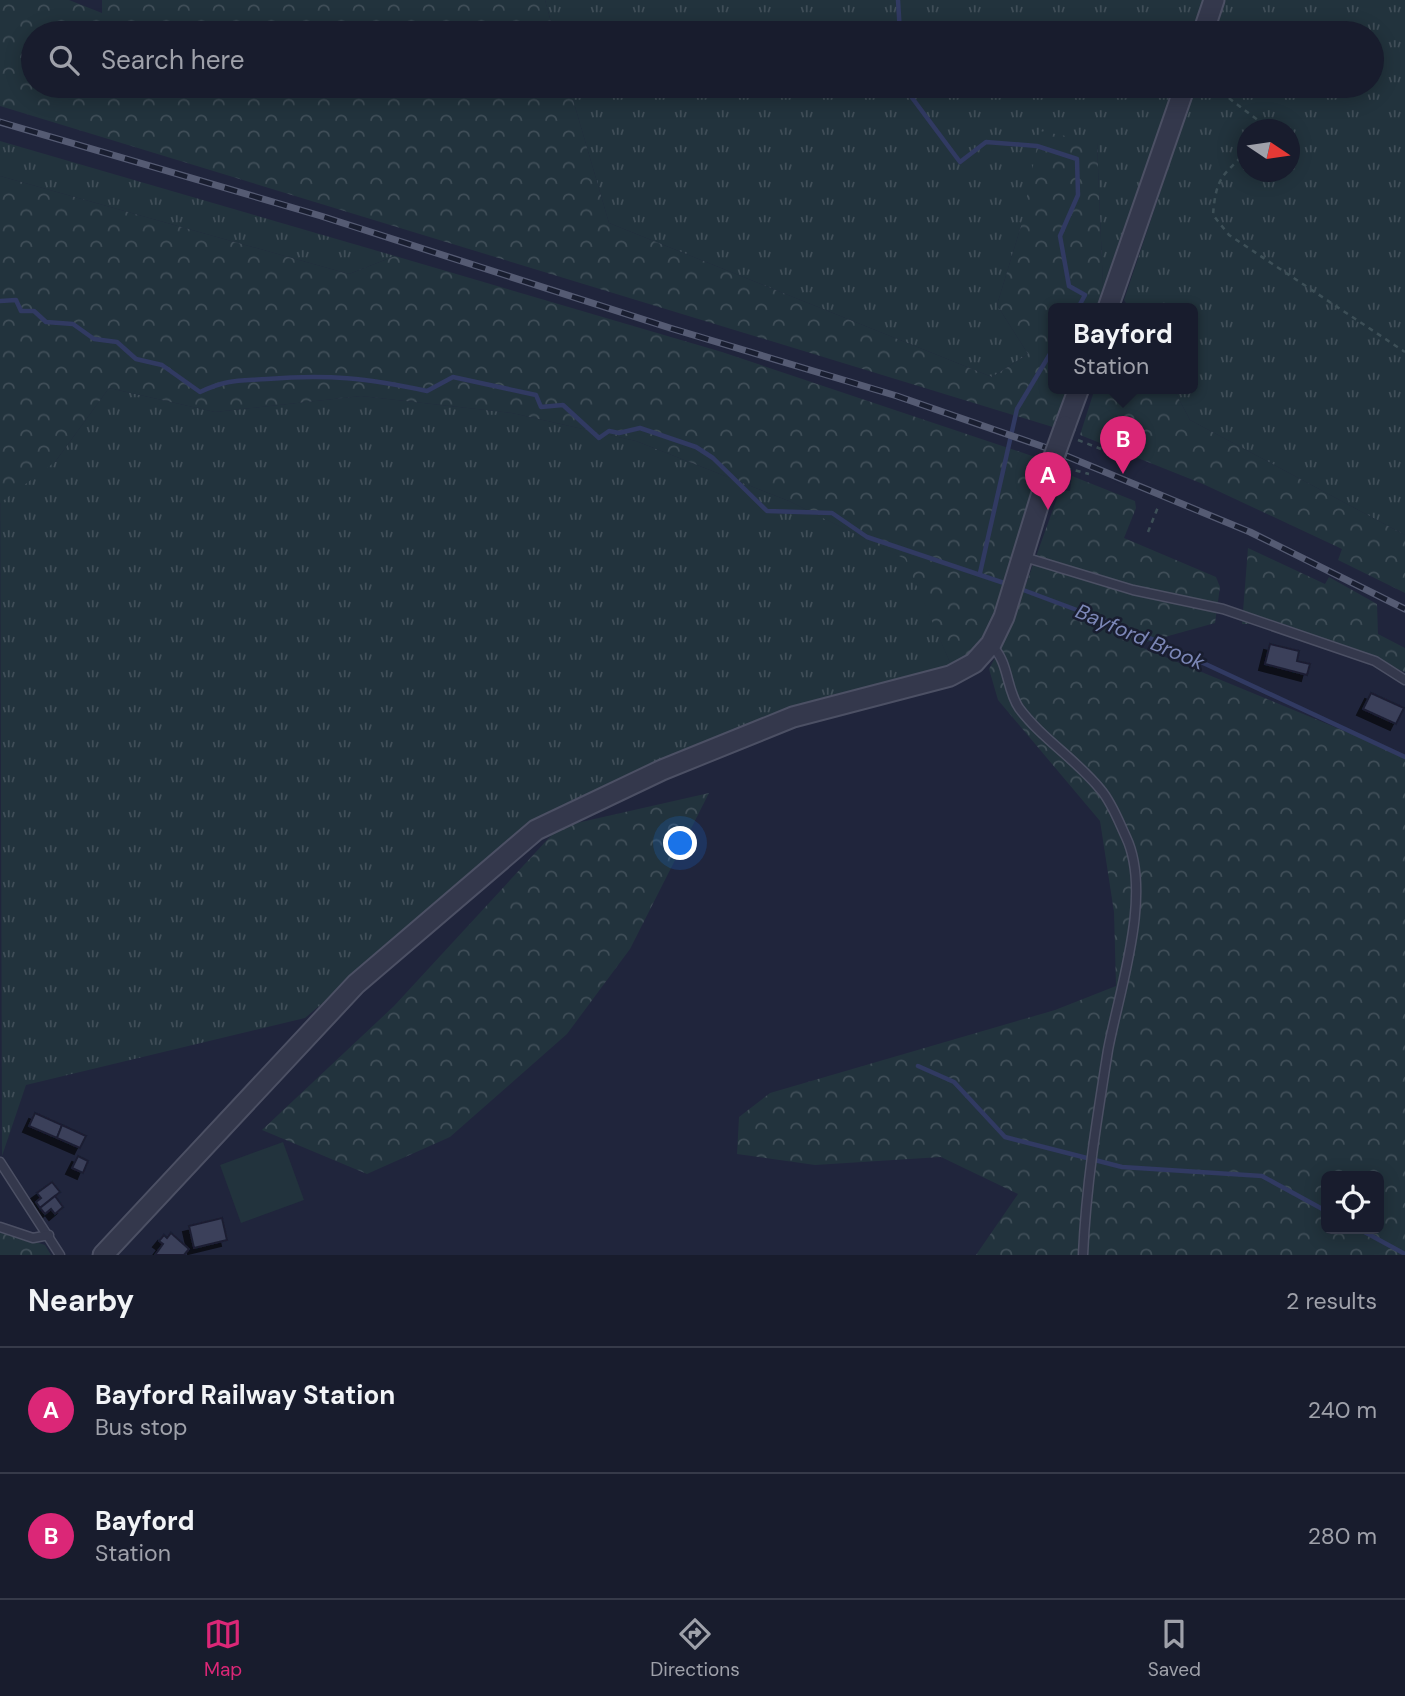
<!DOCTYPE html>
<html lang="en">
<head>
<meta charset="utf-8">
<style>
  :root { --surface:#181c2d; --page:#212535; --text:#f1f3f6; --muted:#9fa1aa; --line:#363a49; --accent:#db2777 }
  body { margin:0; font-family:"DM Sans",sans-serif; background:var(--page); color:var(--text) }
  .controls { position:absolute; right:21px; bottom:21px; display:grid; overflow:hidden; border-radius:10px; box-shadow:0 4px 18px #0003 }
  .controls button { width:63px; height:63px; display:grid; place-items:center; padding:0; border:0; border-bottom:2px solid var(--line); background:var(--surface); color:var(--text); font:35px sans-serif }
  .compass { position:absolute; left:1237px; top:119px; width:63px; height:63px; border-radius:50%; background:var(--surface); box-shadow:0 4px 18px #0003; rotate:103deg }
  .you { position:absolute; left:681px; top:844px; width:24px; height:24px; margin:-18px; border:5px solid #fff; border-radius:50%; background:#1a73e8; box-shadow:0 0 0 10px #1a73e833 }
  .badge { display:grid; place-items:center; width:46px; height:46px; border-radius:50%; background:var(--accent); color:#fff; font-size:23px; font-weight:700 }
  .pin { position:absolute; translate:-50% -58px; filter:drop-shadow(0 2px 4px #0008) }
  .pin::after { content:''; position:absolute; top:37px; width:24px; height:21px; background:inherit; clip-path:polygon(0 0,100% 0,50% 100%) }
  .popup { position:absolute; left:1048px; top:303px; width:150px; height:91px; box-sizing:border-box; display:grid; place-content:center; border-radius:10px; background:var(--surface); filter:drop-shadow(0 2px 5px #0005); font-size:23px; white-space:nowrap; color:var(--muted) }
  .popup b { font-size:26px; color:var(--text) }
  .popup::after { content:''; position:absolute; left:50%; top:100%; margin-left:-14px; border:14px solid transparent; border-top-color:var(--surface) }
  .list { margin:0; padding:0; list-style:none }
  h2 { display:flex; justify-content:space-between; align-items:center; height:91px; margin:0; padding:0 28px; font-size:30px }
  h2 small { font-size:23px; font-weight:400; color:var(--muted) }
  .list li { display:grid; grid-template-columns:46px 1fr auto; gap:21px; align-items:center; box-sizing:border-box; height:126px; padding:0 28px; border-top:2px solid var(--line) }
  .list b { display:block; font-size:26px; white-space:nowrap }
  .list p { margin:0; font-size:23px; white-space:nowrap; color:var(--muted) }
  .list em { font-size:23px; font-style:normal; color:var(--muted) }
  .icon { flex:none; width:38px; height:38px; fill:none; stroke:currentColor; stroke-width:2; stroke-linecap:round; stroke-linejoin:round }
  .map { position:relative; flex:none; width:1405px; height:1255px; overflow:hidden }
  .search { position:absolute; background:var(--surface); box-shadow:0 4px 18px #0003; left:21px; right:21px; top:21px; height:77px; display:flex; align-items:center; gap:18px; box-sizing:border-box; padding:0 24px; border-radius:38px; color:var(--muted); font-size:26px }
  .sheet { height:343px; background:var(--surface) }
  nav { display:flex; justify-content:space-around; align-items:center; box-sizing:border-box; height:98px; border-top:2px solid var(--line); background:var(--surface); font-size:19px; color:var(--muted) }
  nav a { display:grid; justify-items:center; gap:4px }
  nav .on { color:var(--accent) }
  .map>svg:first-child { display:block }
</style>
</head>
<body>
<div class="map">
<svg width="1405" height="1255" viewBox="0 0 1405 1255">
  <defs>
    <pattern id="grass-tufts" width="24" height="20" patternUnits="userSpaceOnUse" patternTransform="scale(1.75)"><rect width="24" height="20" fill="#22333d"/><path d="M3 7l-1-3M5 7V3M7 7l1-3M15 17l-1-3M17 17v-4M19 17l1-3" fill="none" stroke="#404e58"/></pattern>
    <pattern id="forest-crowns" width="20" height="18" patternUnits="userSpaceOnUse" patternTransform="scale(1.75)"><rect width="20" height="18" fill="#22333d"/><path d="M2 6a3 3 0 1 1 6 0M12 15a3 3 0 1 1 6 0" fill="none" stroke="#404e58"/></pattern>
    <filter id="shadow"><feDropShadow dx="-6" dy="6" stdDeviation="0" flood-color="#0009"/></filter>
  </defs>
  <rect width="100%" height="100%" fill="#20253c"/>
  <!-- grass -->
  <g fill="url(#grass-tufts)" fill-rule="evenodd">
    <path d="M545,0H1203L1192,33H554Z"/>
    <path d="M1225,0H1405V535L1190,420L1173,388H1193V308H1129L1124,300L1196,86H1372V33H1214ZM1248,130H1290V172H1248Z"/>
    <path d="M569,86H1174L1103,288L1097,142L1021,226L997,305L1028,354L992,377L609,223Z"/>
    <path d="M0,141L395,256L349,274L0,176Z"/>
    <path d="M109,388L215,412L361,396L512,413L636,441L789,501L906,559L951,665L656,765L531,827L305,1018L26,1085L2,1156L0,431L55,462Z"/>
  </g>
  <!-- forest -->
  <g fill="url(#forest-crowns)" fill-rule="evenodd">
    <path d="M0,0H69L102,13V0H545L554,33H33V86H569L609,223L992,377L1028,354L997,305L1021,226L1040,131L1097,142L1103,288L1097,308H1053V388H1069L1056,428L0,106Z"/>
    <path d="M0,176L349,274L395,256L722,352L1041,459L1045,461L998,614L972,655L951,665L905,559L789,501L636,441L512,413L361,396L215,412L109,388L55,462L0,503Z"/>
    <path d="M1095,388H1173L1190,420L1405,535V593L1338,560L1342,549L1203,484L1080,435Z"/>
    <path d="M1072,476L1135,501L1136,508L1124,538L1216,577L1220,587L1215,623L1136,645L1405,756V1255H976L1018,1194L941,1157L815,1165L737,1154L739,1117L770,1093L1055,1010L1116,986L1114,912L1100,821L998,700L989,669L1008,634L1060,490L1070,491ZM1326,1176H1379V1229H1326Z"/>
    <path d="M1248,548L1325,584L1329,577L1377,604L1378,634L1405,648V672L1284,624H1242Z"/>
    <path d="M709,793L630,949L567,1034L450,1137L367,1174L262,1130L394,1006L559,827Z"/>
    <path d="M0,1231L45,1245L51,1255H0Z"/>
  </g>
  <!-- pitch -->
  <path fill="#22333d" d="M283,1142L304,1200L241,1223L220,1165Z"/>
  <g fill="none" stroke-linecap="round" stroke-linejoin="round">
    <!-- stream -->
    <g stroke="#313a62" stroke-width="4.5">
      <path d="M898,0L900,33"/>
      <path d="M908,86L910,95L960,162L986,142L1037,146L1077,159L1078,195L1060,236L1069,286L1085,295L1078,308"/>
      <path d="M0,301L16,300L21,311H34L46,322L73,324L94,339L117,342L136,359L162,365L200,392C228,379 238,381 267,379C328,374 367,378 427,391L453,377L536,395L541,407L563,405L599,438L609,431L619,433L640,428L696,447L713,458L767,511L832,513L867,537L1010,585"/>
      <path d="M980,573L1017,409L1053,349"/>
      <path d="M1018,588L1141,634L1405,757"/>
      <path d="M918,1066L954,1082L1005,1137L1122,1167L1262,1176L1326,1211"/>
      <path d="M1359,1229L1405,1254"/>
    </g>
  </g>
  <!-- building -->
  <g fill="#3a3f5a" stroke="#1b1f32" stroke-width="2" filter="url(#shadow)">
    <path d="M1270,644L1299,651L1297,661L1310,664L1307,675L1265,664Z"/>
    <path d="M1371,693L1404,708L1396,724L1363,709Z"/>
    <path d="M35,1113L62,1125L57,1138L29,1126Z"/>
    <path d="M62,1125L86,1136L80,1148L57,1138Z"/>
    <path d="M78,1156L88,1161L83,1173L72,1168Z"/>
    <path d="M52,1182L60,1192L40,1208L36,1202L41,1198L37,1193Z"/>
    <path d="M55,1196L63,1207L55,1214L51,1209L45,1214L40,1208Z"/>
    <path d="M222,1218L227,1240L194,1248L189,1226Z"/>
    <path d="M171,1233L189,1249L184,1255H155L163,1244L159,1241L164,1235L167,1238Z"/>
  </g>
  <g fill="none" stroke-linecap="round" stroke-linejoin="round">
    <defs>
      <g id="service">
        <path d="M1024,557L1133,590L1223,609L1375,661L1405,680"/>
        <path d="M992,646C1009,662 1006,689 1019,708C1042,739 1077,760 1101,790C1112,803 1119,822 1126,837C1153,894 1119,991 1108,1050C1097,1118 1086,1186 1083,1255"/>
        <path d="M0,1162L60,1255"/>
        <path d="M0,1227L33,1238L49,1235"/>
      </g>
      <g id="tertiary">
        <path d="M1203,33L1214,0"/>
        <path d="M1108,308L1185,86"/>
        <path d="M1065,426L1079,388"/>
        <path d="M103,1255L356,984L536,830L662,770L793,717L950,676L974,663L991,644L1004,617L1049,470"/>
      </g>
    </defs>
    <!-- service casing -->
    <use href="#service" stroke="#4c5064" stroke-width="11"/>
    <!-- tertiary casing -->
    <use href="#tertiary" stroke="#4c5064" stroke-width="23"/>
    <!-- path -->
    <g stroke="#3d4f57" stroke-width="2.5" stroke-dasharray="5 5" stroke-linecap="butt">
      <path d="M1213,86L1259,121L1260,130"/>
      <path d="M1248,150C1223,176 1216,176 1213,215L1229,235L1405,352"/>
      <path d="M1078,440L1101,449"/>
      <path d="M1066,468L1089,474"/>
      <path d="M1148,532L1158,507"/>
    </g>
    <!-- service -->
    <use href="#service" stroke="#34384c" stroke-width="8"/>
    <!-- tertiary -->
    <use href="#tertiary" stroke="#34384c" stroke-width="19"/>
    <defs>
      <path id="rail" d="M0,122L321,216L670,328L897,396L1047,448L1250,532L1405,609"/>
    </defs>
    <!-- rail casing -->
    <use href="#rail" stroke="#555b73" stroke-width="7"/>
    <!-- rail -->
    <use href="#rail" stroke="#191e30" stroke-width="4.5" stroke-dasharray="13" stroke-linecap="butt"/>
    <defs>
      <path id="tertiary-bridge" d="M1049,470L1065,426"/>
    </defs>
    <!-- tertiary-bridge casing -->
    <use href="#tertiary-bridge" stroke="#4c5064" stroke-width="23" stroke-linecap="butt"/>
    <!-- tertiary-bridge -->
    <use href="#tertiary-bridge" stroke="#34384c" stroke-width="19"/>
  </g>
  <g text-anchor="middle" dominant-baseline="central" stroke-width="5" stroke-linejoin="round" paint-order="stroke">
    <!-- water labels -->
    <g font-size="21" font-style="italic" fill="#7c87b7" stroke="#191e30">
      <text transform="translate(1140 637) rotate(23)">Bayford Brook</text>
    </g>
  </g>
</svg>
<div class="controls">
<button><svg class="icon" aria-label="locate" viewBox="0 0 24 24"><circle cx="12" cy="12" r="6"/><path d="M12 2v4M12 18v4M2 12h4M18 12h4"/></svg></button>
</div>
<svg class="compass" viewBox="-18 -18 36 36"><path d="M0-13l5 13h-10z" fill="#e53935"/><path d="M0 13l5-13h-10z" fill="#9fa1aa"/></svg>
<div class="you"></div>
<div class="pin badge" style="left:1048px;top:510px">A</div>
<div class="pin badge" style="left:1123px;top:474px">B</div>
<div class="popup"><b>Bayford</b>Station</div>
<div class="search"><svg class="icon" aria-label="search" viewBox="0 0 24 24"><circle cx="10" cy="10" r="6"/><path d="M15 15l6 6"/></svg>Search here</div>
</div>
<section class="sheet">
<h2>Nearby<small>2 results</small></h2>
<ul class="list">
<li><span class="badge">A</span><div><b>Bayford Railway Station</b><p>Bus stop</p></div><em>240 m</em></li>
<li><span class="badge">B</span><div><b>Bayford</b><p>Station</p></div><em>280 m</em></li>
</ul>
</section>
<nav>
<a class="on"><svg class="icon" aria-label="map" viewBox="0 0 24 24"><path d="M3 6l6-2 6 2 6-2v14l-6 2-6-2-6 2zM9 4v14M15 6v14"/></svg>Map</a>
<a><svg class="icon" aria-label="directions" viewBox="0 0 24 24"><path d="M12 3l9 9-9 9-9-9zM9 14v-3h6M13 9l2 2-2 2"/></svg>Directions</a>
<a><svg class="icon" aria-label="saved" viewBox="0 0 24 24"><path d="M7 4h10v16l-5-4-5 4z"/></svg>Saved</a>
</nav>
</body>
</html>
